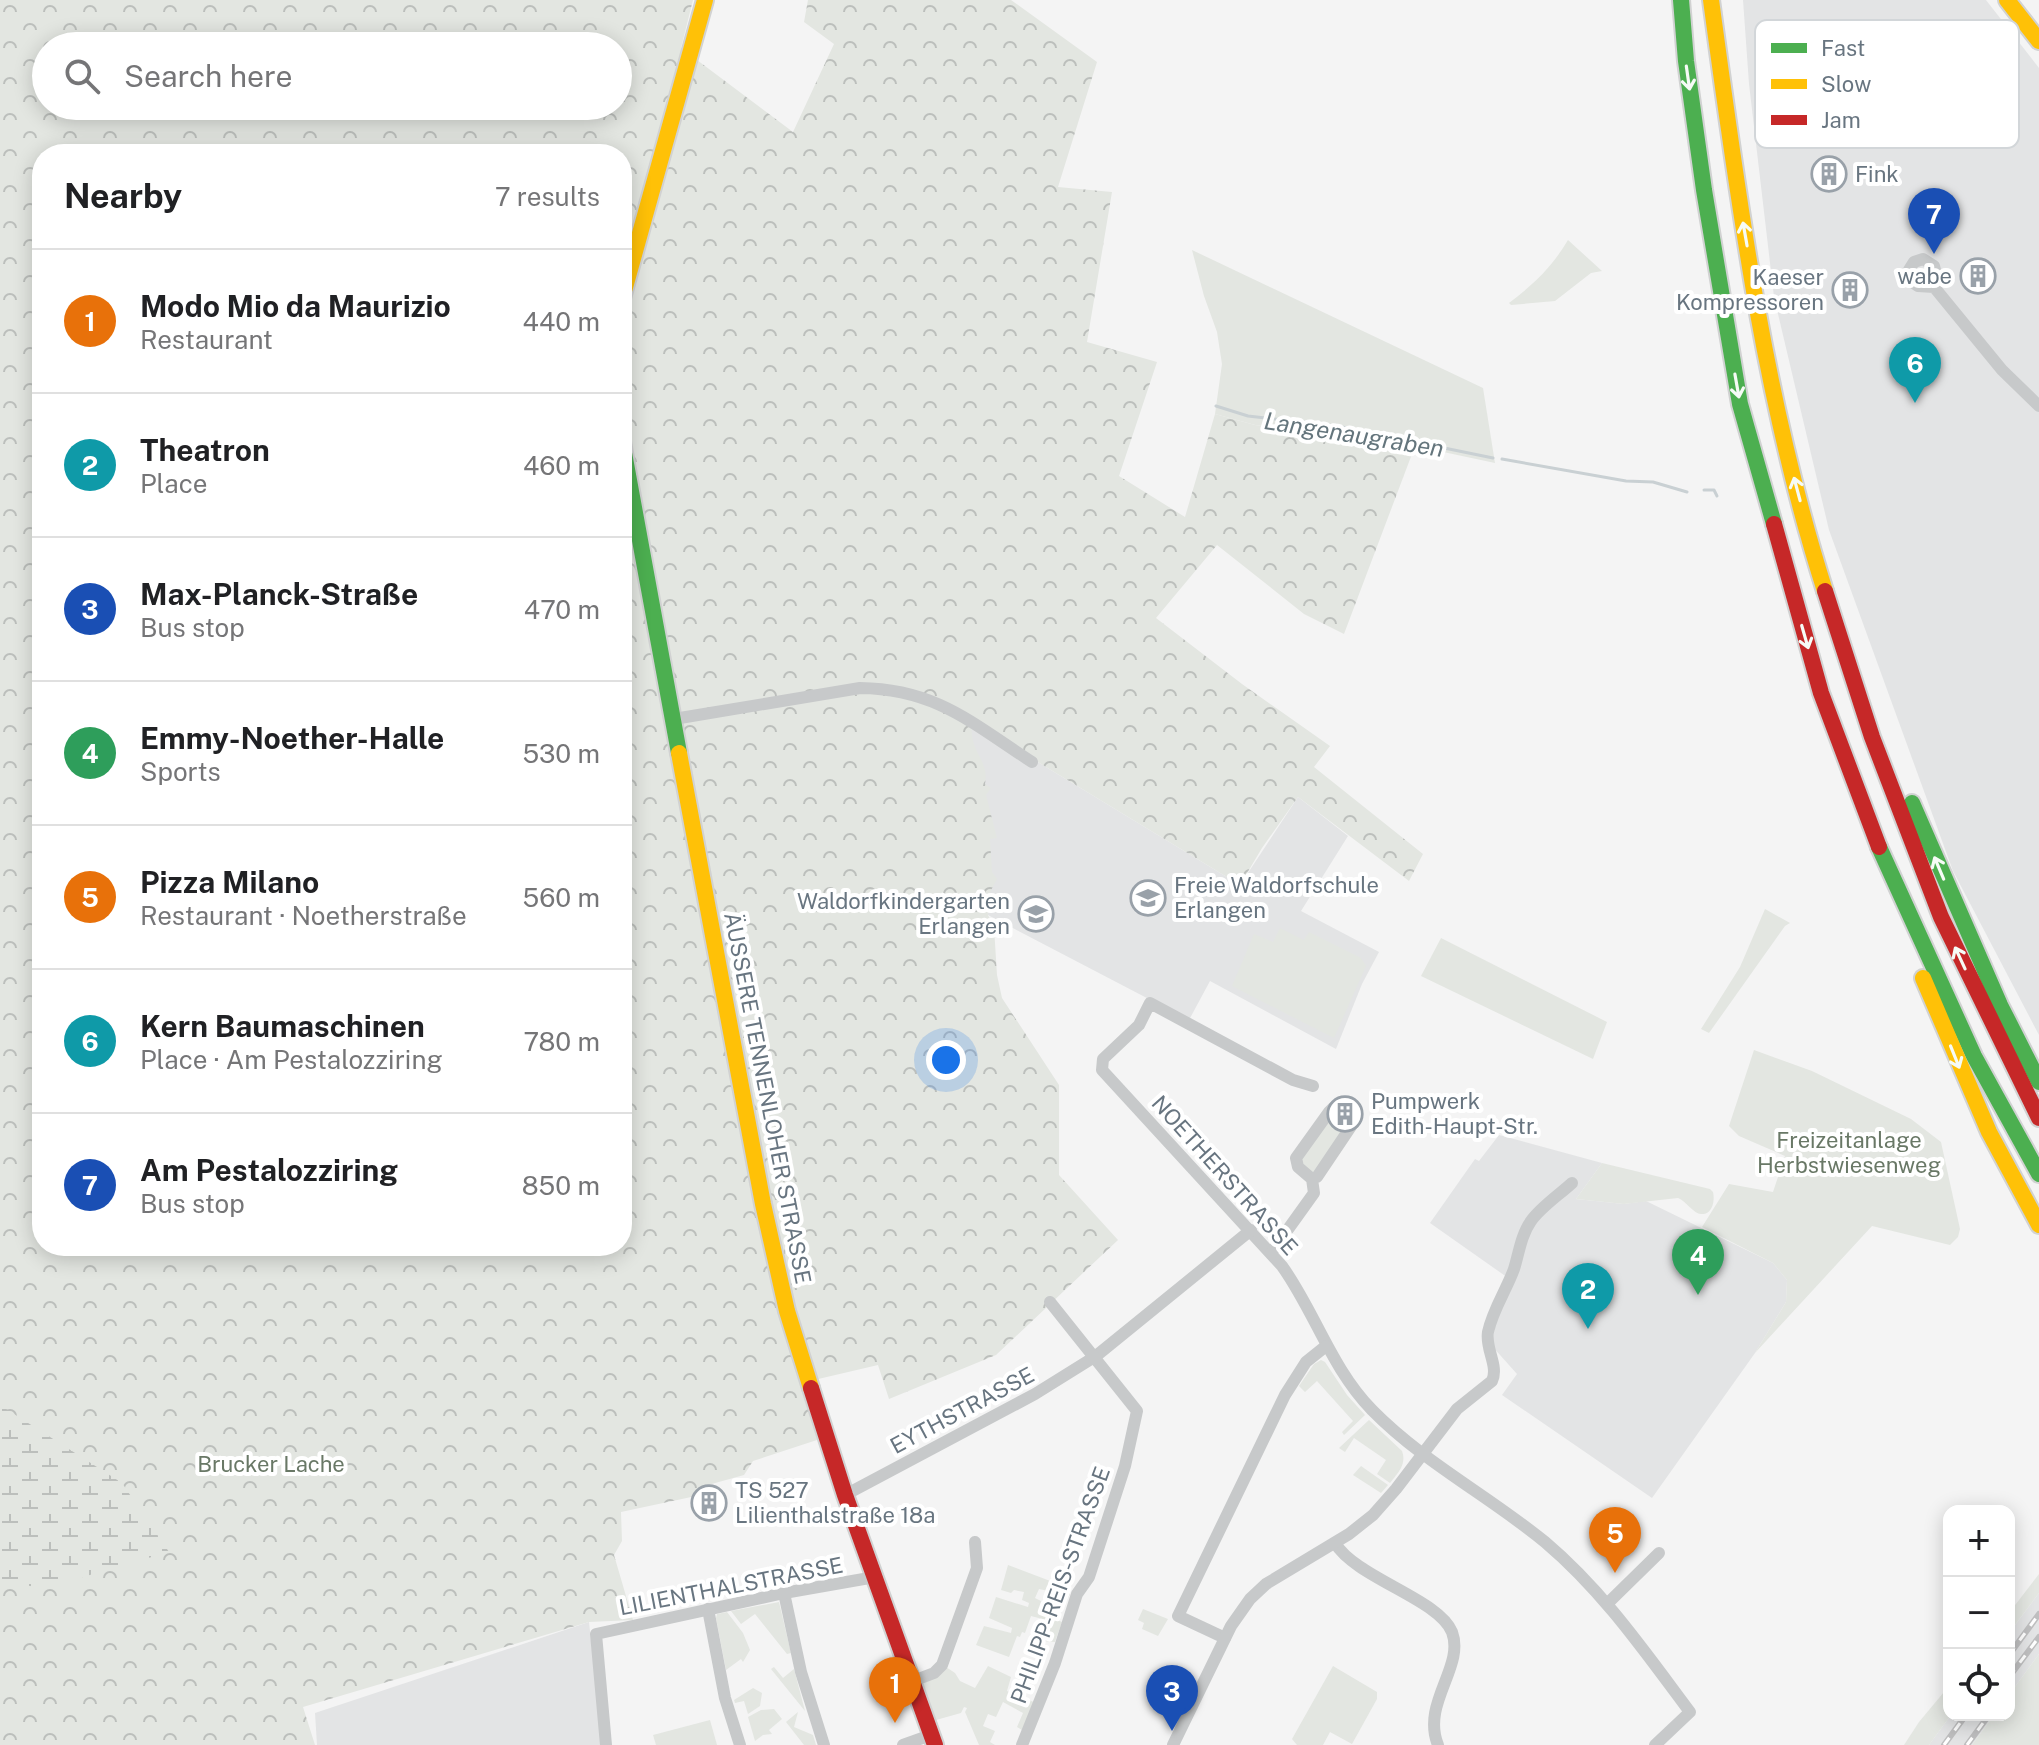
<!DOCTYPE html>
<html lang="en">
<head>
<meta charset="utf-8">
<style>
  :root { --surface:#fff; --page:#f2f2f2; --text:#202124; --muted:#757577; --line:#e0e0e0; --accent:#565b60 }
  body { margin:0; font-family:"Public Sans",sans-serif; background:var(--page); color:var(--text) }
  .controls { position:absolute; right:24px; bottom:24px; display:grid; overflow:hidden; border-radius:16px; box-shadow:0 4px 20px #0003 }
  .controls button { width:72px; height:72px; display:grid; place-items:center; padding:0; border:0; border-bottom:2px solid var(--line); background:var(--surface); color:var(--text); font:40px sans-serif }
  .you { position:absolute; left:946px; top:1060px; width:28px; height:28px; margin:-20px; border:6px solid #fff; border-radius:50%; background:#1a73e8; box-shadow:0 0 0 12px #1a73e833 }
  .badge { display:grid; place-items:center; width:52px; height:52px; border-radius:50%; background:var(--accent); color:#fff; font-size:26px; font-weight:700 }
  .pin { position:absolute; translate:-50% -66px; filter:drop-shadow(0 2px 4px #0008) }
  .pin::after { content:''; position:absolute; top:42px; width:28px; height:24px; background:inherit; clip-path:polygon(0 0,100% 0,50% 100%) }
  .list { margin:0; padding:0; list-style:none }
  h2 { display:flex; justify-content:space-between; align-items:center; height:104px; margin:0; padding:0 32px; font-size:34px }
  h2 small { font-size:26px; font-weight:400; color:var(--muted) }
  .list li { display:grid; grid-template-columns:52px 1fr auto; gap:24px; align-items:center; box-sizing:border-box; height:144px; padding:0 32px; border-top:2px solid var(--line) }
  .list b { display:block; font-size:30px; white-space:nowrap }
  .list p { margin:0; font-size:26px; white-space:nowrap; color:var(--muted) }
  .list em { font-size:26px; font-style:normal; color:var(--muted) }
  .icon { flex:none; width:44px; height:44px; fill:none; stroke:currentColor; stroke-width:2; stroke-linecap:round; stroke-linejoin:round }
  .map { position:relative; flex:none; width:2039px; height:1745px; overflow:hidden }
  .search { position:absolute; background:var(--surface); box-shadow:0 4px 20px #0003; left:32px; top:32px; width:600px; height:88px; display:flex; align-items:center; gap:20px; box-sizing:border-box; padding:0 28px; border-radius:44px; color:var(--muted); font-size:30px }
  .panel { position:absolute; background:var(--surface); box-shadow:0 4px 20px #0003; left:32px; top:144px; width:600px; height:1112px; border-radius:32px }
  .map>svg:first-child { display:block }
</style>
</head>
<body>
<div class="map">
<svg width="2039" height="1745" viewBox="0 0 2039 1745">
  <defs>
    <pattern id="forest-crowns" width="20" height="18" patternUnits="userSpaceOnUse" patternTransform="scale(2)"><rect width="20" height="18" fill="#e3e6e1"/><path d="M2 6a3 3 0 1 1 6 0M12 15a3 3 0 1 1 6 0" fill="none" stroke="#bcbfbc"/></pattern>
    <pattern id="wetland-marsh" width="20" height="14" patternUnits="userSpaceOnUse" patternTransform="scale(2)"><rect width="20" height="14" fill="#e3e6e1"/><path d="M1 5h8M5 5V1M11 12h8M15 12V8" fill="none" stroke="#bcbfbc"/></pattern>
  </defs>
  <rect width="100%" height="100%" fill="#f4f4f4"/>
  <!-- built -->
  <g fill="#e3e4e5">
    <path d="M1743,0H1986L2039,68V1035L1953,871L1829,530L1774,297L1749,84Z"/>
    <path d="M972,722L1240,885L1298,797L1348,836L1301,911L1379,952L1362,984L1336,1049L1210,981L1189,1020L988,915L967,724Z"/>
    <path d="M1499,1135L1602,1163L1576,1199L1624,1204L1646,1201L1773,1263L1787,1280L1786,1302L1755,1353L1652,1498L1502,1395L1517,1374L1492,1346L1496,1320L1511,1280L1430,1223L1475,1159L1479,1161Z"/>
    <path d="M2039,1593V1654L2009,1695V1633Z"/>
    <path d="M589,1622L602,1745H317L315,1713Z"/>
    <path d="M1951,1715H1994L1972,1745H1929Z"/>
  </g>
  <!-- green -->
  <g fill="#e3e6e1">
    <path d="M1568,240L1602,271L1591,273L1555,301L1511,305L1509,303C1534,284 1552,267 1568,240Z"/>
    <path d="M1192,250L1483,388L1495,463L1415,446L1255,425L1215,414L1222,364L1217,332L1204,296Z"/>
    <path d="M1765,909L1790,923L1785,926L1709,1033L1701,1029L1740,967Z"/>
    <path d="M1280,928L1304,940L1309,932L1361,958L1366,966L1334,1038L1232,986L1254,934L1273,942Z"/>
    <path d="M1441,938L1607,1022L1593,1059L1421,976Z"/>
    <path d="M1754,1050L1812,1071L1911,1119L1941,1142L1960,1229L1958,1237L1950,1245L1872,1226L1755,1353L1786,1302L1787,1280L1773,1263L1702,1227L1729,1184L1773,1192L1785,1156L1739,1136L1729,1126Z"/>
    <path d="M1342,1110L1350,1122L1315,1173H1310L1299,1158L1331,1114Z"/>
    <path d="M1602,1163L1710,1189L1713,1192C1715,1200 1713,1215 1701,1214C1694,1214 1686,1201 1678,1198L1624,1204L1576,1199Z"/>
    <path d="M1321,1360L1325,1362L1347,1395L1365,1415L1344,1435L1342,1432L1353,1421L1317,1381L1305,1392L1299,1386L1314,1364Z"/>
    <path d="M1369,1420L1402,1451C1407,1464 1398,1473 1390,1483L1377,1474L1386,1460L1354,1438L1345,1452L1339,1448Z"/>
    <path d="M1361,1466L1388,1485L1381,1493L1353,1475Z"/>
    <path d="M1008,1565L1066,1587L1070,1594L1066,1603L1057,1600L1062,1594L1039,1589L1035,1598L1041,1601L1040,1606L1050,1610L1045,1615L1062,1622L1055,1642L1043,1641L1050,1621L1031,1616L1025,1633L1022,1632L1020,1637L1017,1636L1009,1657L976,1645L984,1626L1011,1633L1012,1628L989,1618L996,1597L1028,1607L1029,1603L1022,1600L1024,1592L1014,1590L1011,1593L1001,1590Z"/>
    <path d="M2039,1574V1593L2009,1633V1613Z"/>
    <path d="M779,1602L791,1653L787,1654L755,1614L741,1624L731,1611Z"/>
    <path d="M1143,1609L1168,1619L1158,1636L1142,1629L1144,1623L1138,1620Z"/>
    <path d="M727,1612L743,1633L750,1650L743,1662L741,1659L726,1670L716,1618L717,1614Z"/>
    <path d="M2039,1654V1745H1972L1994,1715H2009V1695Z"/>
    <path d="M988,1666L1011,1677L1007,1691L1034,1702L1022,1730L1017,1727L1023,1713L1003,1702L996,1717L988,1714L983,1726L995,1731L990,1742L995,1745H979L965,1712L967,1708L964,1707L961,1713L936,1720L923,1684L946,1667L955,1673L960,1681L975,1688Z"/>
    <path d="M1333,1666L1377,1692V1699L1352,1744L1330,1732L1323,1745H1297L1292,1739Z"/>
    <path d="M774,1667L783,1678L794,1669L805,1711L771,1669Z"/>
    <path d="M1949,1686L1951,1715L1929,1745H1904L1919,1722Z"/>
    <path d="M753,1688L762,1693L760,1706L748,1714L744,1701L735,1703L734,1700Z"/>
    <path d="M761,1710L774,1709L782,1719L769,1730L772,1734L763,1735L755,1741L748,1717Z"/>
    <path d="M798,1712L794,1727L813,1735L816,1745H804L786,1722Z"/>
    <path d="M710,1720L717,1745H656L653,1735Z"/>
  </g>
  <!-- forest -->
  <path fill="url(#forest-crowns)" fill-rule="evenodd" d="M0,0H693L681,48L793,132L834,44L804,22L808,0H1011L1097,62L1058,187L1112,192L1087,342L1157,362L1119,476L1185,517L1215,414L1255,425L1415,446L1344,634L1304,614L1217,545L1156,618L1242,684L1330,746L1314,767L1423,854L1409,881L1298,797L1262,848L1240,885L972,722C968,753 990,759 985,784L991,788L986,795L997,838L990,839L992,872L997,879L987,898L988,915L994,927L997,975L1002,998L1059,1085V1175L1118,1240L996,1355L889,1399L878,1365L814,1380L820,1439L753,1461L744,1475L708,1485L710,1493L621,1512L622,1541L614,1555L633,1620L589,1622L303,1707L315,1745H0ZM46,46H618V106H46ZM42,154H622V1246H42Z"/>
  <!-- wetland -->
  <path fill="url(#wetland-marsh)" d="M0,1405L122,1483L169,1552L45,1588L0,1582Z"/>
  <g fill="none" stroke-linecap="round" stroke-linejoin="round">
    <!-- stream -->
    <g stroke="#c9d0d3" stroke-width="3">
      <path d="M1216,406L1248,416L1337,426L1493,458"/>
      <path d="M1502,459L1626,481L1653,482L1687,492"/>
      <path d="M1704,490H1714L1717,496"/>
    </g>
    <defs>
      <g id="fast">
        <path d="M1681,0L1686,61L1704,190L1740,404L1774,524"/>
        <path d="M622,442L679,753"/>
        <path d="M1912,803L2000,1005L2039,1082"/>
        <path d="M1879,847L1974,1056L2039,1174"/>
      </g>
      <g id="slow">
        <path d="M1711,0C1738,198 1764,400 1825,591"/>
        <path d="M2007,0L2039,41"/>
        <path d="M622,298L705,0"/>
        <path d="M679,753L763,1204L787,1311L811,1388"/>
        <path d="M1923,978L1989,1132L2039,1225"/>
      </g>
      <g id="jam">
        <path d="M1774,524L1821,693L1879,847"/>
        <path d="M1825,591L1872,737L1941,917L2039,1118"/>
        <path d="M811,1388L845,1495L935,1745"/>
      </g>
    </defs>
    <!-- fast casing -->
    <use href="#fast" stroke="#d1d2d2" stroke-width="20"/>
    <!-- slow casing -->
    <use href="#slow" stroke="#d1d2d2" stroke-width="20"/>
    <!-- jam casing -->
    <use href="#jam" stroke="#d1d2d2" stroke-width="20"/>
    <!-- street -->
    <g stroke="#c7c9ca" stroke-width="12">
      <path d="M1934,287L1936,274L1934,266L1923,259L1914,262L1909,270L1912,282L1918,286L1934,287L2002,370L2039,406"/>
      <path d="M674,719L860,688C936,689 972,723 1032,762"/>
      <path d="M1313,1086L1293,1080L1150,1003L1139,1025L1103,1059L1102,1070L1282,1266C1315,1312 1331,1368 1372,1410C1423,1462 1489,1496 1545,1542C1603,1591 1645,1652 1690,1712L1655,1745"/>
      <path d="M1271,1253L1314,1193L1312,1179L1317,1177L1354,1122V1116L1343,1107H1334L1329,1112L1296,1158L1298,1167L1312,1179"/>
      <path d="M845,1495L1035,1394L1096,1356L1251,1230"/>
      <path d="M1335,1543C1356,1578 1439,1599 1452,1632C1465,1667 1421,1703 1438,1745"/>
      <path d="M784,1593L801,1672L824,1745"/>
      <path d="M1608,1603L1659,1553"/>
      <path d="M708,1609L725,1698L740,1745"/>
      <path d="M1225,1638L1178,1616L1285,1395L1306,1362L1326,1346"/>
      <path d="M913,1681L934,1673L942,1665L977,1568L975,1542"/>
      <path d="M606,1745L596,1634L784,1593L875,1577"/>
      <path d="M903,1745L931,1735"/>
      <path d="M1022,1745L1055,1663L1077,1594L1089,1577L1125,1466L1137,1411L1050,1302"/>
      <path d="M1173,1745L1231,1626L1250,1599L1266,1584L1349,1534L1373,1515L1396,1489L1457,1409L1492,1381C1499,1366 1485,1349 1488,1332C1493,1309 1506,1291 1514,1269C1519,1253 1521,1235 1531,1221C1541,1207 1559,1195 1572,1183"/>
    </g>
    <!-- fast -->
    <use href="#fast" stroke="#4caf50" stroke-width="16"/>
    <!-- slow -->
    <use href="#slow" stroke="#ffc107" stroke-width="16"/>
    <!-- jam -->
    <use href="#jam" stroke="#c62828" stroke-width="16"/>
    <defs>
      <g id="rail">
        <path d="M2009,1655L2039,1614"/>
        <path d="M2009,1677L2039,1637"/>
        <path d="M1944,1745L1966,1715"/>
        <path d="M1967,1745L1989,1715"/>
      </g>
    </defs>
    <!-- rail casing -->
    <use href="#rail" stroke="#bebebf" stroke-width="6"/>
    <!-- rail -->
    <use href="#rail" stroke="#fff" stroke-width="3" stroke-dasharray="9" stroke-linecap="butt"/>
  </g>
  <!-- one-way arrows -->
  <defs><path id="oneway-shaft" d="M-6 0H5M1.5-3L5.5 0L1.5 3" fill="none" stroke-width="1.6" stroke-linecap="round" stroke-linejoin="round" transform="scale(2)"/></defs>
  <g stroke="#f6fbf6">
    <use href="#oneway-shaft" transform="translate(1688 78) rotate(82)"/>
    <use href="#oneway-shaft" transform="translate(1745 234) rotate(-100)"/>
    <use href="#oneway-shaft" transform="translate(1737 386) rotate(80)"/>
    <use href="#oneway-shaft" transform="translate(1797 489) rotate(-105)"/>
    <use href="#oneway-shaft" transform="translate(1805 637) rotate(74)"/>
    <use href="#oneway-shaft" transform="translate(1939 868) rotate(-113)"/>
    <use href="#oneway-shaft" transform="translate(1960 958) rotate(-115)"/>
    <use href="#oneway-shaft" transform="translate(1955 1057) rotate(68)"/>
  </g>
  <!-- icons -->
  <defs>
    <symbol id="building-ring" viewBox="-11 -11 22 22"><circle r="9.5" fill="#fff" stroke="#99a1a9" stroke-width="1.5"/><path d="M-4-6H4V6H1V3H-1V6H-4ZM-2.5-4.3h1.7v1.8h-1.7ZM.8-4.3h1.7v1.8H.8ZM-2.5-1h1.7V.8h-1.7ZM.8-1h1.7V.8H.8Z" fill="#99a1a9"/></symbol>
    <symbol id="school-ring" viewBox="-11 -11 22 22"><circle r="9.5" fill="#fff" stroke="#99a1a9" stroke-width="1.5"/><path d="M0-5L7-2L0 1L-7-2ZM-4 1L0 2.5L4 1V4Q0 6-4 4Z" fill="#99a1a9"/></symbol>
  </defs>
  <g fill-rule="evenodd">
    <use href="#building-ring" x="1809" y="154" width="40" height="40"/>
    <use href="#building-ring" x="1958" y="256" width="40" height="40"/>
    <use href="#building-ring" x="1830" y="270" width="40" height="40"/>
    <use href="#school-ring" x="1128" y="878" width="40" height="40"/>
    <use href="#school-ring" x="1016" y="894" width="40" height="40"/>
    <use href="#building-ring" x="1325" y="1094" width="40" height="40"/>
    <use href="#building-ring" x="689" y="1483" width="40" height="40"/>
  </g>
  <g text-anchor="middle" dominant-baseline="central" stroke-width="8" stroke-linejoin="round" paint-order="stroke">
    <!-- poi labels -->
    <g font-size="22" fill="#687580" stroke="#fff" text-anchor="start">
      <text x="1855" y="174">Fink</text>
      <text x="1952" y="276" text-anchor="end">wabe</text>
      <text x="1824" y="277" text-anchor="end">Kaeser<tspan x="1824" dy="25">Kompressoren</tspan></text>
      <text x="1174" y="885">Freie Waldorfschule<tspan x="1174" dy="25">Erlangen</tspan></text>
      <text x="1010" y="901" text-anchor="end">Waldorfkindergarten<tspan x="1010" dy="25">Erlangen</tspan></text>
      <text x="1371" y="1101">Pumpwerk<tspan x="1371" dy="25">Edith-Haupt-Str.</tspan></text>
      <text x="735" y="1490">TS 527<tspan x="735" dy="25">Lilienthalstraße 18a</tspan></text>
    </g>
    <!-- street labels -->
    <g font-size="22" fill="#687580" stroke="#fff">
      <text transform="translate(768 1098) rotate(79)">ÄUSSERE TENNENLOHER STRASSE</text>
      <text transform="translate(1225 1175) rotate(48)">NOETHERSTRASSE</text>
      <text transform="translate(962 1410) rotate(-28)">EYTHSTRASSE</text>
      <text transform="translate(1060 1585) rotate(-70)">PHILIPP-REIS-STRASSE</text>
      <text transform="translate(731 1586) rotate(-11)">LILIENTHALSTRASSE</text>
    </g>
    <!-- park labels -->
    <g font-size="22" fill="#697866" stroke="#fff">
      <text x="1849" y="1140">Freizeitanlage<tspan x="1849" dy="25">Herbstwiesenweg</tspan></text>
      <text x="271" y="1464">Brucker Lache</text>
    </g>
    <!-- water labels -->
    <g font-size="24" font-style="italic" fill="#64757c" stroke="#fff">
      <text transform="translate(1354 434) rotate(9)">Langenaugraben</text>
    </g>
  </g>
  <!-- legend -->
  <rect x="1755" y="20" width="264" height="128" rx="12" fill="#fff" stroke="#d2d6d9" stroke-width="2"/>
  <rect x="1771" y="43" width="36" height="10" fill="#4caf50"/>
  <rect x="1771" y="79" width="36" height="10" fill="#ffc107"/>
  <rect x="1771" y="115" width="36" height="10" fill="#c62828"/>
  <g font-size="22" fill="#687580">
    <text x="1821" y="56">Fast</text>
    <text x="1821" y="92">Slow</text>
    <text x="1821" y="128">Jam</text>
  </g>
</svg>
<div class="controls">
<button>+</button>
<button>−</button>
<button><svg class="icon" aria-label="locate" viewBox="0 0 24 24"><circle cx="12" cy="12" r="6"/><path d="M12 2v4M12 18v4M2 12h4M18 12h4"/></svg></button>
</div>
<div class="you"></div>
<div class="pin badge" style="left:895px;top:1723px;background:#e8710a">1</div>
<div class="pin badge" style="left:1588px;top:1329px;background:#0f9aa8">2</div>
<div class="pin badge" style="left:1172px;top:1731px;background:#1a4fb4">3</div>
<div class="pin badge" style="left:1698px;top:1295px;background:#2e9e5b">4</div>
<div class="pin badge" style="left:1615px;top:1573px;background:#e8710a">5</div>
<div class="pin badge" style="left:1915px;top:403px;background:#0f9aa8">6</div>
<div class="pin badge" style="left:1934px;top:254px;background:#1a4fb4">7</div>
<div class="search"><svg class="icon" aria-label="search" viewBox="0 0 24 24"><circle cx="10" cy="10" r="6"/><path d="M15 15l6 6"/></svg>Search here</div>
<section class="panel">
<h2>Nearby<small>7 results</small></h2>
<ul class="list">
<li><span class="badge" style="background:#e8710a">1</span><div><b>Modo Mio da Maurizio</b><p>Restaurant</p></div><em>440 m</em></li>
<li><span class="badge" style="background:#0f9aa8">2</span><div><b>Theatron</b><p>Place</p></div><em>460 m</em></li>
<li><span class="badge" style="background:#1a4fb4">3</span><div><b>Max-Planck-Straße</b><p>Bus stop</p></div><em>470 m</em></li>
<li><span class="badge" style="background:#2e9e5b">4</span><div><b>Emmy-Noether-Halle</b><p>Sports</p></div><em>530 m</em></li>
<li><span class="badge" style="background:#e8710a">5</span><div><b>Pizza Milano</b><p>Restaurant · Noetherstraße</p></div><em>560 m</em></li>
<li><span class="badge" style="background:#0f9aa8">6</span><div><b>Kern Baumaschinen</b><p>Place · Am Pestalozziring</p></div><em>780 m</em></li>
<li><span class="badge" style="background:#1a4fb4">7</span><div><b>Am Pestalozziring</b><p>Bus stop</p></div><em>850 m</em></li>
</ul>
</section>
</div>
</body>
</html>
